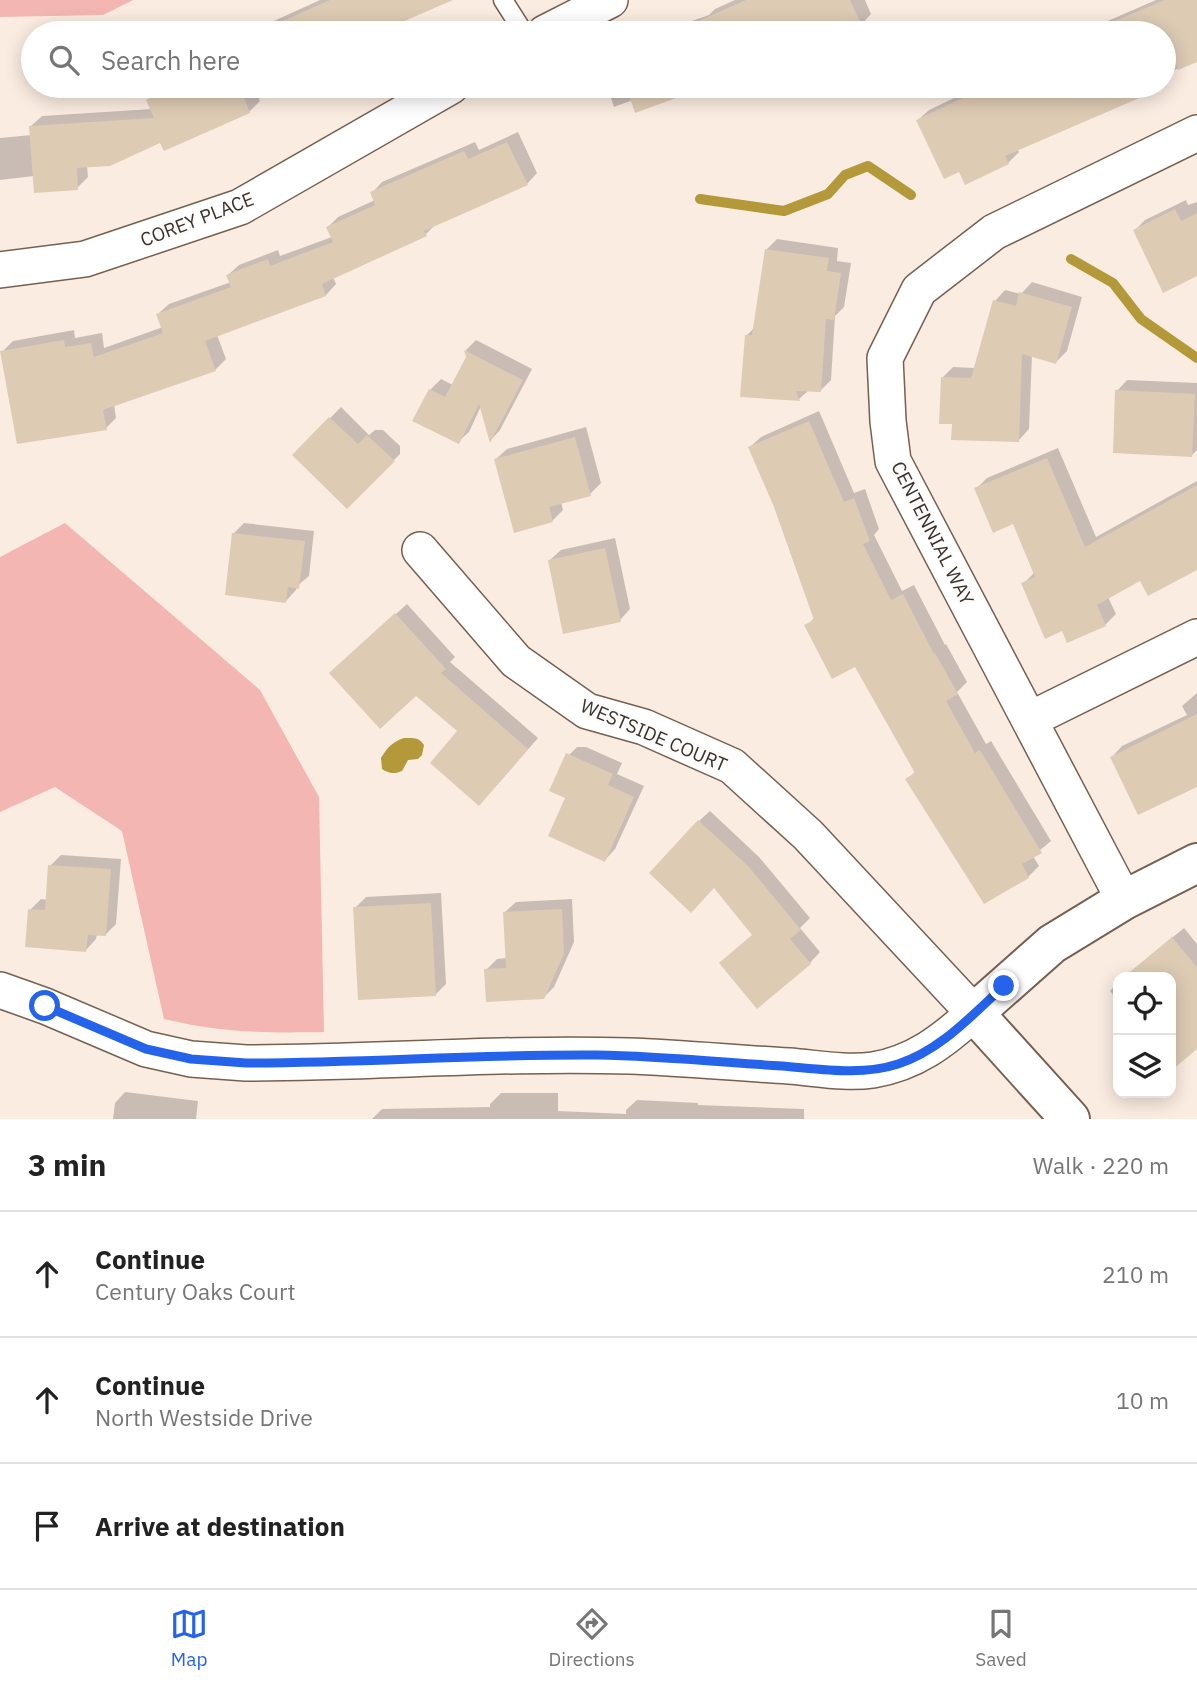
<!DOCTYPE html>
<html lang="en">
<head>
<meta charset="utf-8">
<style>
  :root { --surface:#fff; --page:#f6f6f6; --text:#222; --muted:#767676; --line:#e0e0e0; --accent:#2563eb }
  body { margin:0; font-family:"IBM Plex Sans",sans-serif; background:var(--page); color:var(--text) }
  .controls { position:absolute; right:21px; bottom:21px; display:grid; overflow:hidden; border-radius:14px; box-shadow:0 4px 18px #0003 }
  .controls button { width:63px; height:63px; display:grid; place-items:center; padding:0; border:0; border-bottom:2px solid var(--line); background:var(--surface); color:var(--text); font:35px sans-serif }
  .stop { position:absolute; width:21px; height:21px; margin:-16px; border:5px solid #2563eb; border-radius:50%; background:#fff }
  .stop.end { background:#2563eb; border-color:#fff; box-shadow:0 2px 7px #0008 }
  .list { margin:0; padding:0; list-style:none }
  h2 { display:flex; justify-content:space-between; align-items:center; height:91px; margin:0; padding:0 28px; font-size:30px }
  h2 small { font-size:23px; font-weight:400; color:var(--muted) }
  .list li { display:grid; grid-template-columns:46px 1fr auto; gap:21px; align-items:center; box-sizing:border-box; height:126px; padding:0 28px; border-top:2px solid var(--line) }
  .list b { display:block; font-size:26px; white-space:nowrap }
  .list p { margin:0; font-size:23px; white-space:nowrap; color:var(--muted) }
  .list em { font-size:23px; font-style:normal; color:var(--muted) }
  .icon { flex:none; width:38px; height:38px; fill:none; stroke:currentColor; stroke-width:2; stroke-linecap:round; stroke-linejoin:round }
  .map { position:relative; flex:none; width:1197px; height:1119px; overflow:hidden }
  .search { position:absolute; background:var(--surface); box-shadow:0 4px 18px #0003; left:21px; right:21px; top:21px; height:77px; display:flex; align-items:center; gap:18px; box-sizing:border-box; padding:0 24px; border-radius:38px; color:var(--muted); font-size:26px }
  .sheet { height:469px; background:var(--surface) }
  nav { display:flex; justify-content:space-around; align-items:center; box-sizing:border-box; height:98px; border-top:2px solid var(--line); background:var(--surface); font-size:19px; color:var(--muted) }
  nav a { display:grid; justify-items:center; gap:4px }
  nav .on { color:var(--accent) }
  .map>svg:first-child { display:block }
</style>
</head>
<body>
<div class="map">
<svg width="1197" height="1119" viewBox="0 0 1197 1119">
  <rect width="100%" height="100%" fill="#fbece1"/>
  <!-- green -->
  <g fill="#f3b6b3">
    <path d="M0,0H133L103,15L0,17Z"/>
    <path d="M65,523L260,690L319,797L324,1032C265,1033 222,1033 164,1019L122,831L55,787L0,812V557Z"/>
  </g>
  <!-- water -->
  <path fill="#b39939" d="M404,738C413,738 419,737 424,745L422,755L418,759L408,760L402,771C395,774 389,774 382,769L381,758C387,748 392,742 404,738Z"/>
  <!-- shadow -->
  <g fill="#0003">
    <path d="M320,0H443L439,4L373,33H256L265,25Z"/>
    <path d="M735,0H865L871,14L861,25L841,33H658L709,15L715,9Z"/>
    <path d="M1156,0H1197V61L1169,72L1171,76L1164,83V33H1080Z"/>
    <path d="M167,86H253L260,101L249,112L87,166L88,177L77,188L34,176L0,180V138L32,135L31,126L42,116L152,109L148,100L158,90Z"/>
    <path d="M607,86H701L633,100L614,107Z"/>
    <path d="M979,86H1161L1017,149L1019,152L1008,163L960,170L918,120L929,110Z"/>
    <path d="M518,132L537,173L527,184L436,224L426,234L333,277L336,284L326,295L217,335L226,359L215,370L114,404L116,418L106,428L2,352L13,341L74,330L75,338L102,333L104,348L163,327L158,314L169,304L231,282L228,275L239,265L278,250L280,256L332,237L328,227L338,217L375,200L372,193L382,182L475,142L479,150Z"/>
    <path d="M1186,200L1188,205L1197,202V274L1135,230L1145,220Z"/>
    <path d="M777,239L838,248L837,261L851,263L844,307L835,316L831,380L821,390H809L799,399L742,395L746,336L755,327L767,249Z"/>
    <path d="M1032,282L1082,297L1067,351L1056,362L1032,355L1029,429L1019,440L954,422L942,378L953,367L975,368L995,301L1005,290L1021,294Z"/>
    <path d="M476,340L532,369L500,430L491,440L481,406L469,432L458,442L430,390L441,379L453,385L468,357L466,350Z"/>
    <path d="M1127,380L1197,383V450L1192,455L1117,391Z"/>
    <path d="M341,407L369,435L375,430H383L400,446V454L347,507L294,455Z"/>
    <path d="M819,411L854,493L865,489L879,529L874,535L902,591L914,585L945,645L946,644L967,682L957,692L986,744L991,741L1051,841L1033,856L1039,866L1028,877L908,779L916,771L856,665L807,626L815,617L775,506L750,447L761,437Z"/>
    <path d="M586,427L601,483L590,494L561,502L563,510L552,521L496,459L507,449Z"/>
    <path d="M1058,448L1096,537L1197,481V568L1140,579L1108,597L1116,614L1105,625L1063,629L1023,584L1035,572L1014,522L976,489L987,478Z"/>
    <path d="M244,523L314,531L309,576L297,586L296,590L286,601L233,534Z"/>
    <path d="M615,538L630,609L620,620L550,560L561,550Z"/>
    <path d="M407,604L455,657L450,662L538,738L490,793L460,730L416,694L342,663Z"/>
    <path d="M1197,693V785L1112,757L1122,746L1187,715L1182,706Z"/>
    <path d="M577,747H586L622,763L617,774L644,786L615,849L605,860L568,797L566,758Z"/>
    <path d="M710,811L759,857L810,918L800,928L820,952L810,963L754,934L699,821Z"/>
    <path d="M61,855L121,859L116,924L105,935L97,934L96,939L86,950L30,910L41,899L48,900L50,866Z"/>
    <path d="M441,893L446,984L435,995L355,908L366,897Z"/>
    <path d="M572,899L574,942L554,987L543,998L486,970L497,959L507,958L505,912L516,902Z"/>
    <path d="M1184,928L1197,944V1047L1173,1067L1171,1064V977H1124Z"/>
    <path d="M1118,982V1001L1110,991Z"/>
    <path d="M125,1092L198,1101L196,1119H113L115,1103Z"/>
    <path d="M501,1093H558V1111L626,1114V1110L637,1100L698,1103V1105L804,1109V1119H372L382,1109L490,1107V1104Z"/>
  </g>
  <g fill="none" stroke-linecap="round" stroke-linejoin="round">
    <!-- stream -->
    <g stroke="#b39939" stroke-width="10">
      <path d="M700,199L784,211L828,194L845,175L868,166L911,195"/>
      <path d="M1071,259L1113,283L1141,319L1197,358"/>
    </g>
  </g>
  <!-- building -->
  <g fill="#ddcbb4">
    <path d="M330,0H453L377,33H256Z"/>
    <path d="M746,0H850L862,26L845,33H671Z"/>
    <path d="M1165,0H1197V62L1178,70L1164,33H1086Z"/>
    <path d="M177,86H218L222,96L240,88L250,113L164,151L160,143L110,166L77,168L78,190L34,193L29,126L154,118L146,100Z"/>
    <path d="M626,86H701V89L635,113Z"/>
    <path d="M988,86H1167L1005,156L1009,164L965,185L959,172L944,179L916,120Z"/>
    <path d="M507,142L528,185L424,231L427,236L322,284L326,296L205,341L216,371L103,410L107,430L17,444L0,351L64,340L65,347L91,343L94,357L163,333L156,314L231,287L226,275L268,259L270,266L333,242L326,227L375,205L370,192L464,151L468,159Z"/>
    <path d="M1175,209L1181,221L1197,213V276L1163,293L1133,230Z"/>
    <path d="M765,249L829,258L827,271L841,273L834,320L826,319L821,392L796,391L800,401L740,397L745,335H752Z"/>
    <path d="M1019,292L1072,307L1056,364L1022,354L1019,442L951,440L952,424H939L941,377L971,378L993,300L1016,306Z"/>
    <path d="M464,350L523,380L490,443L479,404L459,444L412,421L429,389L445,397L466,357Z"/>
    <path d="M1115,390L1195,394L1192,457L1113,453Z"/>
    <path d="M329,417L358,444L367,435L395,461L347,509L292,455Z"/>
    <path d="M809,421L844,502L854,498L870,541L863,544L891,600L903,594L934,654L935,653L958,694L946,701L975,753L980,750L1042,853L1022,864L1029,878L984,904L905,779L915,773L855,667L832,679L804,625L814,620L774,507L748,447Z"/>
    <path d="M575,437L591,496L549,507L553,522L514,533L494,459Z"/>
    <path d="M1047,458L1085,547L1197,485V570L1148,596L1140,581L1097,605L1106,626L1067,643L1062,631L1045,639L1021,583L1035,577L1013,524L993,533L974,488Z"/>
    <path d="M232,533L305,541L299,589L288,587L286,603L225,595Z"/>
    <path d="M605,548L621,622L563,634L548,560Z"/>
    <path d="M395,613L446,669L441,673L528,749L479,806L430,763L457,731L416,696L380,729L329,673Z"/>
    <path d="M1197,714V787L1138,815L1110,757Z"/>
    <path d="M566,753L613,774L608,785L634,797L605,862L548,836L565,798L549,791Z"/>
    <path d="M698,820L749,867L801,930L790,939L811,964L757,1009L719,963L752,935L714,888L691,913L649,873Z"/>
    <path d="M48,865L111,869L106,936L88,935L86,952L25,947L28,909L45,910Z"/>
    <path d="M431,903L436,996L358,1000L353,907Z"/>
    <path d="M562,909L564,954L544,999L486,1002L484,969L506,968L503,912Z"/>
    <path d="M1171,936L1197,967V1049L1171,1071V977H1124L1171,938Z"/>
  </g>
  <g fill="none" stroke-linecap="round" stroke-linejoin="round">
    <defs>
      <path id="service" d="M503,0L524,33"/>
      <g id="minor">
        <path d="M545,33L610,0"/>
        <path d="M0,270L85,259L240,207L451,86"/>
        <path d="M1031,719L1197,637"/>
        <path d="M1124,900L893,461L888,421L885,358L919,290L994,232L1197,133"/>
        <path d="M0,990L45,1006L146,1049L191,1059L246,1063C374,1063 502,1052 629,1056C682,1058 735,1063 789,1066C816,1068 846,1074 873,1070C915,1063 943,1041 974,1013L808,835L732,766L644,727L587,711L516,661L420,550"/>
      </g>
      <path id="tertiary" d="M1070,1119L974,1013L1052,944L1124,900L1197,863"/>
    </defs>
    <!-- service casing -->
    <use href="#service" stroke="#766050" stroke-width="21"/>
    <!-- minor casing -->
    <use href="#minor" stroke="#766050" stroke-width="38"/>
    <!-- tertiary casing -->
    <use href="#tertiary" stroke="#766050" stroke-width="42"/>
    <!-- service -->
    <use href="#service" stroke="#fff" stroke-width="18"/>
    <!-- minor -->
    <use href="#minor" stroke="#fff" stroke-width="35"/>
    <!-- tertiary -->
    <use href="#tertiary" stroke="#fff" stroke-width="38"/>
  </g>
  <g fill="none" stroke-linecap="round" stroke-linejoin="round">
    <!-- route -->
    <path stroke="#2563eb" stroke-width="9" d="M45,1006L146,1049L191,1059L246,1063C363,1063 480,1054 597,1055C659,1056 720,1062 782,1066C820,1069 862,1076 898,1064C941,1050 972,1015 1004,986"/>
  </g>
  <g text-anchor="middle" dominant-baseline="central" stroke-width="5" stroke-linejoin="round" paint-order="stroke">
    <!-- street labels -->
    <g font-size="19" fill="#3b312a" stroke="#fcfcfc">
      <text transform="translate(197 219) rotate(-21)">COREY PLACE</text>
      <text transform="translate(933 533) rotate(63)">CENTENNIAL WAY</text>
      <text transform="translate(654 735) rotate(23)">WESTSIDE COURT</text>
    </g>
  </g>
</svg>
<div class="controls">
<button><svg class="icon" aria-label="locate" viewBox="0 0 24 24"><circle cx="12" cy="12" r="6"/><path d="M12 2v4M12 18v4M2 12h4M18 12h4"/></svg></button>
<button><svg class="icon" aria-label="layers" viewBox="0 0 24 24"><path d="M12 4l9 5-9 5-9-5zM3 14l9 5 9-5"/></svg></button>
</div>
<div class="stop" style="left:45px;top:1006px"></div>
<div class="stop end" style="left:1004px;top:986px"></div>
<div class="search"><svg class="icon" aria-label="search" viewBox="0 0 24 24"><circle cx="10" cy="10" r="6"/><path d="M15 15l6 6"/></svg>Search here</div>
</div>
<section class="sheet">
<h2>3 min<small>Walk · 220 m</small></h2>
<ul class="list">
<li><svg class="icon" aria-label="ahead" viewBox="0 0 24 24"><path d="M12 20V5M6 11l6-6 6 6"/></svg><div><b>Continue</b><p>Century Oaks Court</p></div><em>210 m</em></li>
<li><svg class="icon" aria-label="ahead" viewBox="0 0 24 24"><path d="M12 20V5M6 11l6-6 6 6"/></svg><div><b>Continue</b><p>North Westside Drive</p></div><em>10 m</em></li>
<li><svg class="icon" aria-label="arrive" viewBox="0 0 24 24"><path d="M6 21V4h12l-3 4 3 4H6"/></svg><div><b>Arrive at destination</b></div></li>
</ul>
</section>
<nav>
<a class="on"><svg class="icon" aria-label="map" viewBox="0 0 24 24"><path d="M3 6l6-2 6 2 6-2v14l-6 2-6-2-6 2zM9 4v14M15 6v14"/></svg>Map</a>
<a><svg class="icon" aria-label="directions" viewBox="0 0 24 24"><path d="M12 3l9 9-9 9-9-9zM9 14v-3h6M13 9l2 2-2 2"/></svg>Directions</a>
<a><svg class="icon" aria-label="saved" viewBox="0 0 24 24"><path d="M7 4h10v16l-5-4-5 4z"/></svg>Saved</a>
</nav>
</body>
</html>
